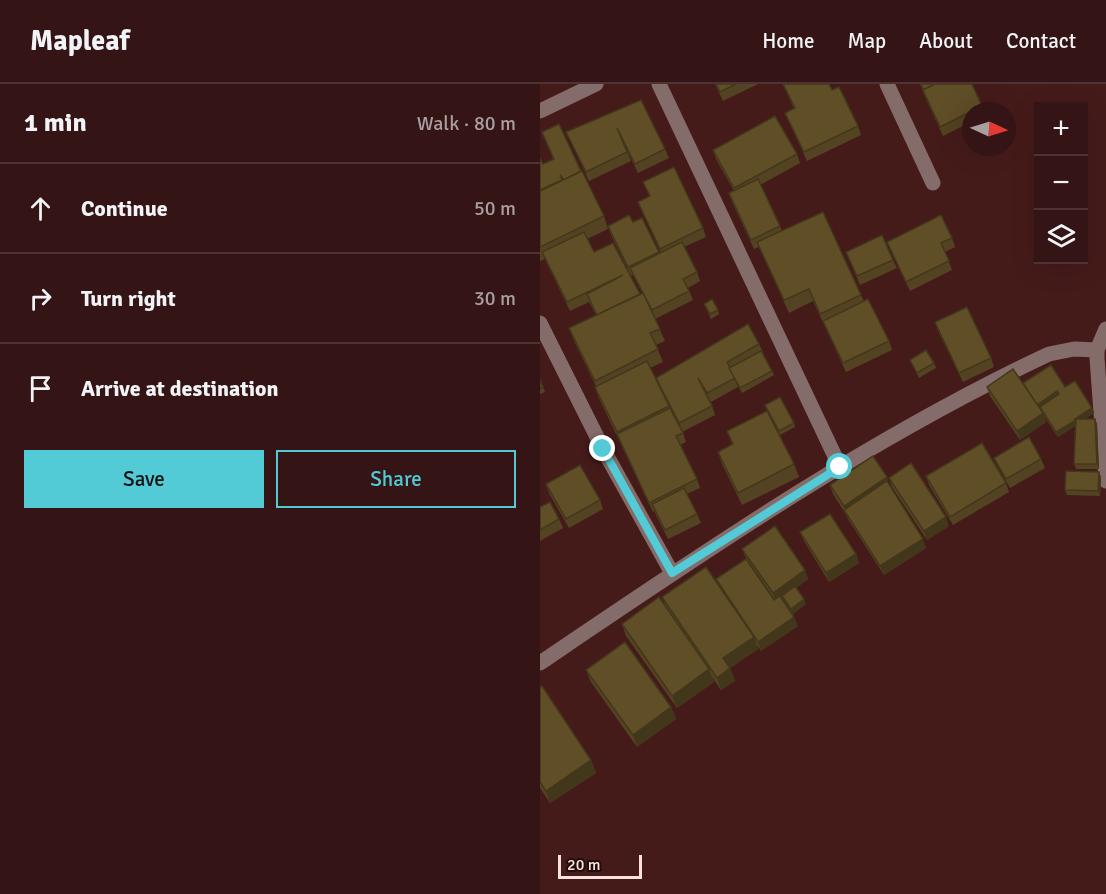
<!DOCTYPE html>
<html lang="en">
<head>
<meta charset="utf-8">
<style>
  :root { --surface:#341414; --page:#3f2122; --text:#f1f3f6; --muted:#a99ea0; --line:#4e3334; --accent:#52cbd7 }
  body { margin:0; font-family:Signika,sans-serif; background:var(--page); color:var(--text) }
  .controls { position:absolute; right:18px; top:18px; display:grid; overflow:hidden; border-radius:0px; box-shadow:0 6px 24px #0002 }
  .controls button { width:54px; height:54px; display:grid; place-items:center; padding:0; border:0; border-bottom:2px solid var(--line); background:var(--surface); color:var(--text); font:30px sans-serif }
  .compass { position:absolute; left:422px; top:18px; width:54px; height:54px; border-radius:50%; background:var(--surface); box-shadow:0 6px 24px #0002; rotate:94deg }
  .scale { position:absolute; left:18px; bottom:15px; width:84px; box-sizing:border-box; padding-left:6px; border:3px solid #fee1de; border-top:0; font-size:16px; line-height:21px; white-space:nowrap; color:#fee1de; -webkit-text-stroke:4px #1f0c0b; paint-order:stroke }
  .stop { position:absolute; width:18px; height:18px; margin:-14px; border:4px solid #52cbd7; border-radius:50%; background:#fff }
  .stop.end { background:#52cbd7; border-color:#fff; box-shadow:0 2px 6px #0008 }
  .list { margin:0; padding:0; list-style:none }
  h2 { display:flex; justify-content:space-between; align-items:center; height:78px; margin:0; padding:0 24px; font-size:26px }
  h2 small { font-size:20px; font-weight:400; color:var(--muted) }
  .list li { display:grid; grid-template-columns:39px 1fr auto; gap:18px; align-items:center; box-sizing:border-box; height:90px; padding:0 24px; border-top:2px solid var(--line) }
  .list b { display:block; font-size:22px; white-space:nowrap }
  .list em { font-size:20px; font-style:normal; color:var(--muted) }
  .actions { display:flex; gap:12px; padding:18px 24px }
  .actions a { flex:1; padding:14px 0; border:2px solid var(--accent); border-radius:0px; text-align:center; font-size:21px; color:var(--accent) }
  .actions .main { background:var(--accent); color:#111 }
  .icon { flex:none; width:33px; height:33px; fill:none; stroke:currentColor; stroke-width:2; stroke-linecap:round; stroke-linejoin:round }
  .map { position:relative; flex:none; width:566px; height:810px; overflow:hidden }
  header { display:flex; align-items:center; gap:36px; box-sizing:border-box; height:84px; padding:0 30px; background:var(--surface); border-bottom:2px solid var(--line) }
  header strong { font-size:28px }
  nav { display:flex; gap:33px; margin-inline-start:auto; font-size:21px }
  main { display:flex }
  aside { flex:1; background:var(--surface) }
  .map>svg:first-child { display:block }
</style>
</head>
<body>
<header>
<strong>Mapleaf</strong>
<nav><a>Home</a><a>Map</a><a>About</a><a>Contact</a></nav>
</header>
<main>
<aside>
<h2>1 min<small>Walk · 80 m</small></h2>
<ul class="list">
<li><svg class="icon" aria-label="ahead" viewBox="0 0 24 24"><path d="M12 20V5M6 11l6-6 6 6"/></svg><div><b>Continue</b></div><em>50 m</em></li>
<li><svg class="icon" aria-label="right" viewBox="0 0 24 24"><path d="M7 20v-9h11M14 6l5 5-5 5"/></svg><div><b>Turn right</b></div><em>30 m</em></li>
<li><svg class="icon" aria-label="arrive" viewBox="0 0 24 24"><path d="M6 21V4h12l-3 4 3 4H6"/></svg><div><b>Arrive at destination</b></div></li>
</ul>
<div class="actions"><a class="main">Save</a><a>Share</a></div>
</aside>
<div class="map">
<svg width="566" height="810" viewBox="0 0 566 810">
  <rect width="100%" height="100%" fill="#451b1a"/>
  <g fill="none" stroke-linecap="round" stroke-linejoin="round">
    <!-- minor -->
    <g stroke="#836c6a" stroke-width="15">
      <path d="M119,0L300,383"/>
      <path d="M347,0L393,99"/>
      <path d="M0,27L56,0"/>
      <path d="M0,239L63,365L132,489"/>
      <path d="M566,245L557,266V274L566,397"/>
      <path d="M0,579C164,468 330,354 509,270L534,265L557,266"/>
    </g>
  </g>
  <!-- wall -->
  <g fill="#534322">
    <path d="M175,0H218L183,17Z"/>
    <path d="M243,0H289L292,6L318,42L321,51L267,77L245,29L254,25Z"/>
    <path d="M380,0H432L444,27H431V38L403,52L386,15Z"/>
    <path d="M2,48L41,87L64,132L68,145L47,155L54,168L100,210L102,209L93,191L91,192L71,151L68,142L93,138L102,134L119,169H121L98,118L110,112L103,98L163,144L166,153L144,163L157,188L160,197L148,204L153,216L115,235L125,257L116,261L123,278L110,284L129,324L143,349L146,358L140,361L157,395L160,404L147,410L157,430L161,439L128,455L114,427L113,428L58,312L55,303L56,302L34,257L29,244L56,231L49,218L30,227L5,175L0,177V74L3,80L13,75Z"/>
    <path d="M26,48L125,65L129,74L98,89L85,62L91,77L49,97Z"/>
    <path d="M173,66L257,70L260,79L220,101L242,147L321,211L324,217L349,257L352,266L306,288L273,217L249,229L219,163L214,165L192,118L189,109L194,107L176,75Z"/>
    <path d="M412,154L415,163L405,168L412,186L370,207L347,158Z"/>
    <path d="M306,168L353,176L357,184L320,201Z"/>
    <path d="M164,220L178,226L179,230L171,235Z"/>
    <path d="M395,238L451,274L454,283L423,298L398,247Z"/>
    <path d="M219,260L234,291L202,309L196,298L198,303L171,318L175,331L142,348L119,303L116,294Z"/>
    <path d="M370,276L394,279L396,284L379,294Z"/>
    <path d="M0,296L5,308L0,310Z"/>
    <path d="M483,299L525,303L552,324L554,329L544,335H555L557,340L559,385H536L534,380L535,342L518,353L504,332L506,338L480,356L450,312L447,303Z"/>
    <path d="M225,321L254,339L255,343L240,351L228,328L254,380L259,393L202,421L182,380L178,368L192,361L187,347L227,327Z"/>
    <path d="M454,374L501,375L505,384L470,404L458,383Z"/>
    <path d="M386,392L466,399L469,408L413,441L389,401Z"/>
    <path d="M561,393L560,412L527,411L525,406Z"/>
    <path d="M349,394L409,442L387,456L352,403Z"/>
    <path d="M6,400L60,416L63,425L29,444L9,409Z"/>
    <path d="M290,401L350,402L386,464L344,491L308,435L305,429L293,410Z"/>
    <path d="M0,423L19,435L23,444L0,457Z"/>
    <path d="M260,448L316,470L319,479L289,498L264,457Z"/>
    <path d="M202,465L265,486L268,495L256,504L266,520L253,530L244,517L242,513V514L258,542L221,567L216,560L218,565L190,584L195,597L181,606L172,593L174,598L137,624L86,552L82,540L125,521L122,513L177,499L176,495L234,516H235L206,474Z"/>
    <path d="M46,586L131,623L136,635L97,663L51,598Z"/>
    <path d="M0,603L51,676L56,689L10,719L0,704Z"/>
  </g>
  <!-- shaded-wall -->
  <g fill="#43371b">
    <path d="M517,307L519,312L498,326L497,321Z"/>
    <path d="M552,324L554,329L518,353L516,348Z"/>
    <path d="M503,329L506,338L480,356L477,347Z"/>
    <path d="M555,335L557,340L559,385L557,380Z"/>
    <path d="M559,388L561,393L560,412L558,407Z"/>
    <path d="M347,393L350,402L306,428L304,422Z"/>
    <path d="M406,433L409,442L387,456L384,447Z"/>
    <path d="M383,455L386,464L344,491L340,482Z"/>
    <path d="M316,470L319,479L289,498L286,489Z"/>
    <path d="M265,486L268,495L236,518L233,509Z"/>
    <path d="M264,515L266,520L253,530L251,525Z"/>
    <path d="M254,533L258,542L221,567L218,558Z"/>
    <path d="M214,553L218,565L190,584L195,597L181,606L177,594L183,574Z"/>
    <path d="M169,585L174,598L137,624L132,612Z"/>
    <path d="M131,623L136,635L97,663L93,651Z"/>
    <path d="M51,676L56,689L10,719L6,707Z"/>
  </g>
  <!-- building -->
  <g fill="#604e27" stroke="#43371b" stroke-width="1.5">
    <path d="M176,0H196L180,8Z"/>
    <path d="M243,0H289L292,6L299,3L318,42L264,68L245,29L255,24Z"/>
    <path d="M381,0H395L383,6Z"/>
    <path d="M395,0H432L442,22L400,43L383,6Z"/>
    <path d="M101,16L125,65L95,80L77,44L87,68L46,88L26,48Z"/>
    <path d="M235,32L257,70L194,104L173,66Z"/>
    <path d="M19,40L41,87L24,96L20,91L22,96L0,106V74L3,80L14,75L2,48Z"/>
    <path d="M134,83L163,144L120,165L98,118L110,112L103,98Z"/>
    <path d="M42,87L64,132L0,163V107Z"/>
    <path d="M218,95L240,142L211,156L189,109Z"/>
    <path d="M283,128L321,211L280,230L269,205L244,216L217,158Z"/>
    <path d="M89,131L93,138L102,134L119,168L88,183L68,142Z"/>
    <path d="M401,131L412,154L401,159L409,177L366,198L347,158Z"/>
    <path d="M44,148L54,168L73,159L100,210L57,231L47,210L83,191L27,218L2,168Z"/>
    <path d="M342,151L353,176L317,192L306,168Z"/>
    <path d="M142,158L157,188L143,195L149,207L112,226L90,184Z"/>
    <path d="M103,209L120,245L110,249L118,265L55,297L29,244Z"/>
    <path d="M172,215L178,226L170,230L164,220Z"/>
    <path d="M328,215L349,257L303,279L283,237Z"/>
    <path d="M427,223L451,274L419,289L395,238Z"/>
    <path d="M208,240L219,260L187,278L195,294L167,309L158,294L172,322L139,339L116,294Z"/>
    <path d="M386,266L394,279L377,289L370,276Z"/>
    <path d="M221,267L232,287L200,304L189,284Z"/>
    <path d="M107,277L129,322L77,348L55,303Z"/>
    <path d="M511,281L525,303L535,297L552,324L535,335H555L557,380H534L536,336L516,348L500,323L519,310L517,307L497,321L483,299Z"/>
    <path d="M473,285L503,329L477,347L447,303Z"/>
    <path d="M0,296L3,303L0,305Z"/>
    <path d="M240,313L254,339L239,347L225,321Z"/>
    <path d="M130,324L143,349L136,352L157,395L109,419L77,350Z"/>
    <path d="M227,327L254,380L198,409L178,368L193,360L187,347Z"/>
    <path d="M489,353L501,375L466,395L454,374Z"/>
    <path d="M442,359L466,399L410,433L386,392Z"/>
    <path d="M333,372L347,393L304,422L290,401Z"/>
    <path d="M371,379L406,433L384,447L349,394Z"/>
    <path d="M40,381L60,416L26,435L6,400Z"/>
    <path d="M526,387L559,388L558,407L525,406Z"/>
    <path d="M347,397L383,455L340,482L304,426Z"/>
    <path d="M144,404L157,430L125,446L112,420Z"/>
    <path d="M10,418L19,435L0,446V423Z"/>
    <path d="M290,430L316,470L286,489L260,448Z"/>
    <path d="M235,442L265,486L233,509L202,465Z"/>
    <path d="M206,475L234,516L240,512L254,533L218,558L176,495Z"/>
    <path d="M166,483L214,553L183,574L190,584L177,594L122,513Z"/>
    <path d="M255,502L264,515L251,525L242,512Z"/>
    <path d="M119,513L169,585L132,612L82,540Z"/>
    <path d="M85,558L131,623L93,651L46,586Z"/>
    <path d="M2,602L51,676L6,707L0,698V603Z"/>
  </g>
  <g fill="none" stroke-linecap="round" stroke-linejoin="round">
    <!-- route -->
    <path stroke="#52cbd7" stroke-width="8" d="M63,365L132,489L300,383"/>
  </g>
</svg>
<div class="controls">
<button>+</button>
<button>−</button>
<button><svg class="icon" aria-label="layers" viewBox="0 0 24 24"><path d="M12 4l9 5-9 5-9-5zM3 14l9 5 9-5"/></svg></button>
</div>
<svg class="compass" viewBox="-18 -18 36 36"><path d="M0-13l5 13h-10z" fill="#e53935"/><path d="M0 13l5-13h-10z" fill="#a99ea0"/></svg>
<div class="scale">20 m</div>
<div class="stop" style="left:300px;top:383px"></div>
<div class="stop end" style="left:63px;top:365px"></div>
</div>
</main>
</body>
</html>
